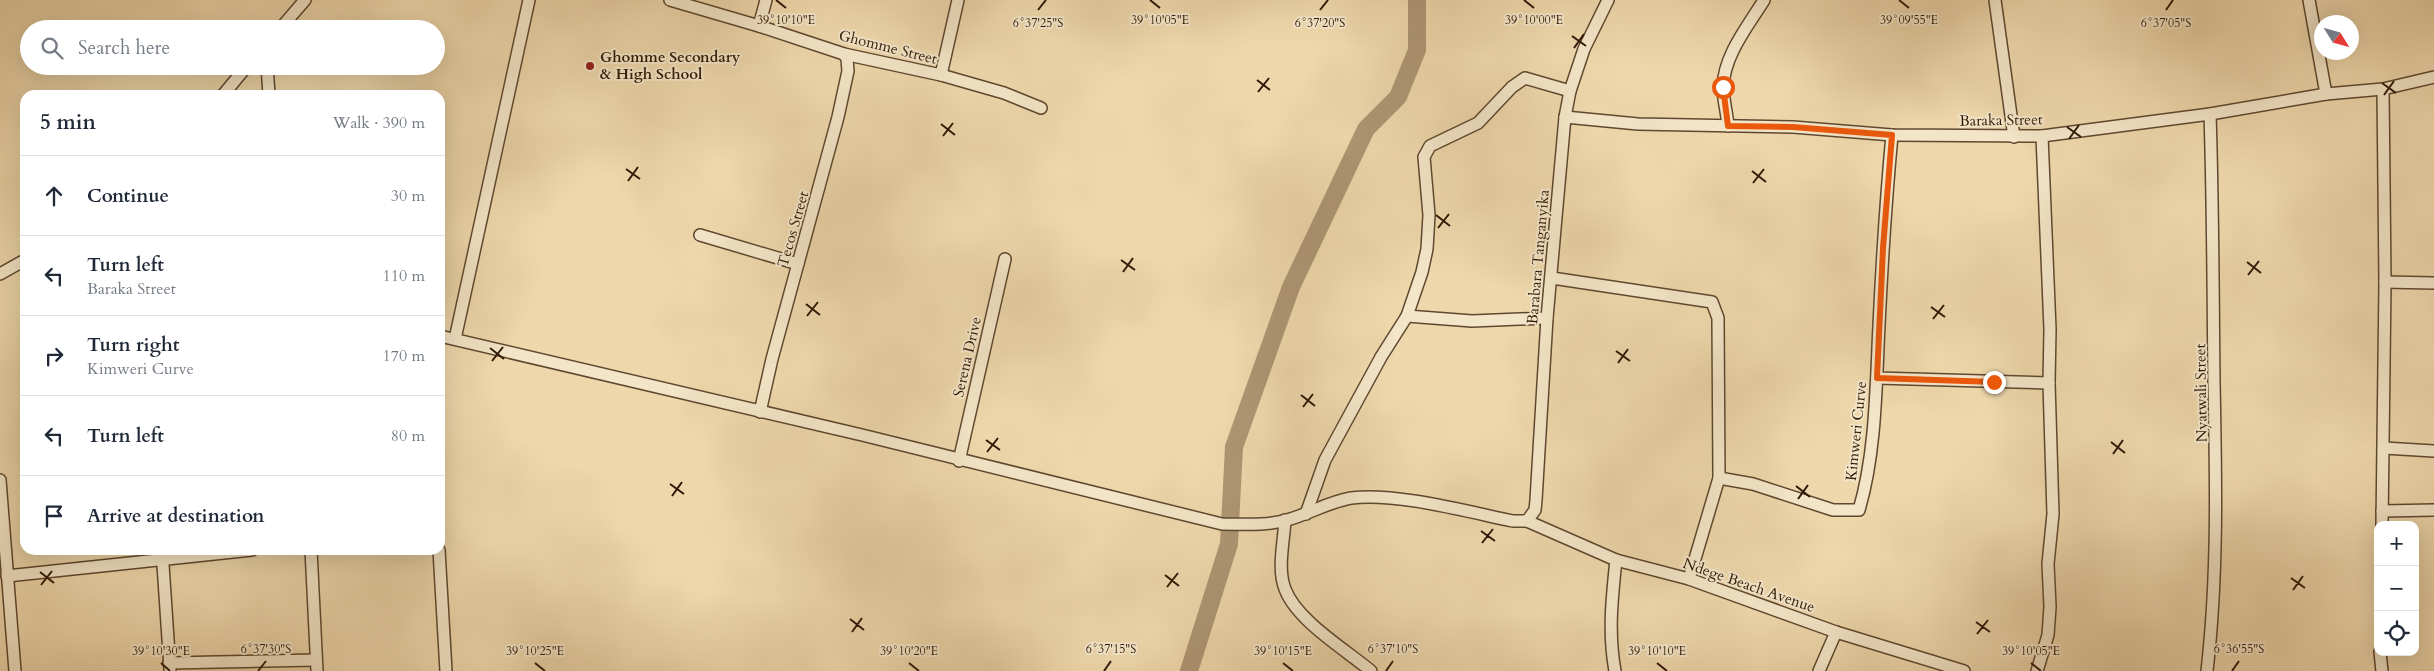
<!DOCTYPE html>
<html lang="en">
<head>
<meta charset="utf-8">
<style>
  :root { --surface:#fff; --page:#f2f2f3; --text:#1f2937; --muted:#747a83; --line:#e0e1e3 }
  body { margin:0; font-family:Cardo,serif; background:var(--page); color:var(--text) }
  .controls { position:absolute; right:15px; bottom:15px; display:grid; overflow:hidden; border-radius:10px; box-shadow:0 5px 20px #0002 }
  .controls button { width:45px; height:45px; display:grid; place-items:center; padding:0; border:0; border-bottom:1px solid var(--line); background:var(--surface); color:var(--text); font:25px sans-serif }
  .compass { position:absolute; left:2314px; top:15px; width:45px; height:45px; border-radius:50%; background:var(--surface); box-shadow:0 5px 20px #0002; rotate:127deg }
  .stop { position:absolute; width:15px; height:15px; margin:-11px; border:4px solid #ea580c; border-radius:50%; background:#fff }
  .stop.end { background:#ea580c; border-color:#fff; box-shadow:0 1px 5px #0008 }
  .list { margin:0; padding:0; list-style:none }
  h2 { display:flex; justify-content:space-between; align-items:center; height:65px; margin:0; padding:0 20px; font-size:21px }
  h2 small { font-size:16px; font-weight:400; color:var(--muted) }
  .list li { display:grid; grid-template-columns:32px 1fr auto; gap:15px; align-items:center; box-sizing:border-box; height:80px; padding:0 20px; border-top:1px solid var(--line) }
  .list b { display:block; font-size:19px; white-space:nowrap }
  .list p { margin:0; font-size:16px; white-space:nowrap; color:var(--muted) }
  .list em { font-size:16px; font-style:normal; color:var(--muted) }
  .icon { flex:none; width:28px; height:28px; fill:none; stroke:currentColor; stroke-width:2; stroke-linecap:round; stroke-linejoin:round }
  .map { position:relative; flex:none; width:2434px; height:671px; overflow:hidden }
  .search { position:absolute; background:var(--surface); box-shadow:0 5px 20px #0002; left:20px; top:20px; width:425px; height:55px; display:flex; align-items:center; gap:12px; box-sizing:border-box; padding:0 18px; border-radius:28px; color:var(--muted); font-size:19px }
  .panel { position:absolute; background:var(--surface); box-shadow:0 5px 20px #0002; left:20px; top:90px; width:425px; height:465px; border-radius:15px }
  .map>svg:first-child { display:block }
</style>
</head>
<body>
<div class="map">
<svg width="2434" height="671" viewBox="0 0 2434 671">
  <rect width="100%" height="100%" fill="#edd7ab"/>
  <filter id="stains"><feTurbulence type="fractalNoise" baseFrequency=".004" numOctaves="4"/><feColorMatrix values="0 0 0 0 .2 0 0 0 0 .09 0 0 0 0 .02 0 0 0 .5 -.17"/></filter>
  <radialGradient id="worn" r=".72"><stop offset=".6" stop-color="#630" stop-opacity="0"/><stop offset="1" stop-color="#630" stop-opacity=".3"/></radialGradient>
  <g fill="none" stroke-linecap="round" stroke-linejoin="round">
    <!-- river -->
    <path stroke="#ad9673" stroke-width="18" d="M1189,671L1229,544L1234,447L1291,287L1366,129L1398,97L1417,50V0"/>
    <defs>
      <g id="minor">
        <path d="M670,0L759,26L844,54L941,75L1004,93L1041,108"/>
        <path d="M1995,0L2014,137"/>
        <path d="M2309,0L2326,94"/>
        <path d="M759,26L766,0"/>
        <path d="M280,29L305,0"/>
        <path d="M267,66L269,95"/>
        <path d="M941,75L958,0"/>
        <path d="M223,95L247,66"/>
        <path d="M1565,117L1638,124L1793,127L1892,135L2042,136L2210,114L2326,94L2383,89L2434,77"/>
        <path d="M1728,126C1727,113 1723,99 1723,87C1724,55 1748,26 1764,0"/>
        <path d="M700,235L798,264"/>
        <path d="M0,274L25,260"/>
        <path d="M1552,278L1712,302L1718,318L1719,478"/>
        <path d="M2385,282L2434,283"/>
        <path d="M1407,316L1472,321L1547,318"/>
        <path d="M440,336L862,435L1222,524C1244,524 1265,526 1287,520C1309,514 1328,502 1351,498C1394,492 1469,512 1513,521H1527L1616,560L1689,579L1836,632L1964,671"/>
        <path d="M455,339L529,0"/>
        <path d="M1877,378L2049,383"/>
        <path d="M760,412L772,359L838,117L848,71L847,59L844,54"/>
        <path d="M2384,448L2434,451"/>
        <path d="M959,461L1005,259"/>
        <path d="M0,480L15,671"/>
        <path d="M2382,511L2434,510"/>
        <path d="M1306,514L1325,460L1381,357L1407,316L1422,272L1427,249L1429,215L1424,157L1430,146L1478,123L1512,87L1525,78L1570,91"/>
        <path d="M1285,520C1284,541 1277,569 1285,589C1297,621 1346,650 1371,671"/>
        <path d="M1527,521L1535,510L1536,500L1547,318L1565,117L1570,91L1584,49L1608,0"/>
        <path d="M2382,525L2385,282L2383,89"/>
        <path d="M162,550L170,669"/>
        <path d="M311,550L317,671"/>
        <path d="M439,550L446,671"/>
        <path d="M7,576L252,550"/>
        <path d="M1689,579L1719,478L1753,484L1833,510H1859C1876,453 1876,385 1879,325C1882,262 1886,199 1892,135"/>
        <path d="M2380,652L2382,671"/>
        <path d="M169,663L316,660"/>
        <path d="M1615,671C1608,633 1612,598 1616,560"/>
        <path d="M1819,671L1836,632"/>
        <path d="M2037,671L2048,635L2050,607L2048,564L2053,514L2049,383L2050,329L2042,136"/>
        <path d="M2207,671C2218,575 2216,480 2214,383C2213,293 2213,204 2210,114"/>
      </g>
    </defs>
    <!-- minor casing -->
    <use href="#minor" stroke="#5f482f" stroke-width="14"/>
    <!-- minor -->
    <use href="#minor" stroke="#f3e5c8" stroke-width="11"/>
  </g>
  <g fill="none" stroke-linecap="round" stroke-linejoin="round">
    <!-- route -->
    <path stroke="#ea580c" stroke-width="6" d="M1723,87L1728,126L1793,127L1892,135L1883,248L1877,378L1994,382"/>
  </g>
  <!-- ticks -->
  <path fill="none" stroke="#301806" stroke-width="2" d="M776,0L786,8M1150,0L1160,8M1524,0L1534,8M1899,0L1909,8M1038,10L1046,0M1320,10L1328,0M2166,10L2173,0M1572,36L1586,46M1574,48L1584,34M1257,80L1270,90M2382,83L2396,93M1258,92L1269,78M2384,95L2394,81M941,124L955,135M2067,127L2081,137M943,136L953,123M2069,139L2079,125M626,169L640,179M1752,171L1766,182M628,181L638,167M1753,183L1764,169M1436,215L1450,226M1438,228L1449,214M1121,260L1135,270M2247,262L2261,273M1123,272L1133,258M2248,275L2259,261M806,304L820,315M1931,307L1945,317M807,316L818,302M1933,319L1944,305M490,348L504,359M1616,351L1630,361M492,361L503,347M1618,363L1628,349M1301,395L1315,406M1303,407L1313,394M986,440L1000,450M2111,442L2125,453M987,452L998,438M2113,454L2123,440M670,484L684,494M1796,486L1810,497M672,496L682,482M1798,499L1808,485M1481,531L1495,541M1482,543L1493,529M40,572L54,583M1165,575L1179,586M2291,578L2305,588M41,585L52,571M1167,587L1178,573M2293,590L2303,576M850,619L864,630M1976,622L1990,632M852,632L862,618M1977,634L1988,620M161,663L170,671M535,663L545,671M909,663L919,671M1283,663L1293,671M1657,663L1667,671M2031,663L2041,671M258,671L266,661M1104,671L1111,661M1386,671L1393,661M2232,671L2239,661"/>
  <!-- markers -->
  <circle fill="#8f2418" stroke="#f3e5c8" stroke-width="2" cx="590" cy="66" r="5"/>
  <g text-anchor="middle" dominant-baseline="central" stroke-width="4" stroke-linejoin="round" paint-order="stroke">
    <!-- street labels -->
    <g font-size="15" fill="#301806" stroke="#f3e5c8">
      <text transform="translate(888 47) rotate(14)">Ghomme Street</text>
      <text transform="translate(2001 120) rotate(-1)">Baraka Street</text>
      <text transform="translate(793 229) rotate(-74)">Tecos Street</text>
      <text transform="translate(1538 257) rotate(-85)">Barabara Tanganyika</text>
      <text transform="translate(967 357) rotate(-77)">Serena Drive</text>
      <text transform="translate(2201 393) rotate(-91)">Nyatwali Street</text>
      <text transform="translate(1856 431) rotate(-84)">Kimweri Curve</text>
      <text transform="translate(1749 585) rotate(19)">Ndege Beach Avenue</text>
    </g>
    <!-- poi labels -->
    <g font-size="15" font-weight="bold" fill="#301806" stroke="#f3e5c8" text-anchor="start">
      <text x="600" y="57">Ghomme Secondary<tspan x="600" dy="17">&amp; High School</tspan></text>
    </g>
  </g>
  <g font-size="12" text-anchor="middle" fill="#301806" stroke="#f3e5c8" stroke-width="4" stroke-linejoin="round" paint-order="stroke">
    <text x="786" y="24">39°10'10"E</text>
    <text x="1160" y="24">39°10'05"E</text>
    <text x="1534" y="24">39°10'00"E</text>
    <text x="1909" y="24">39°09'55"E</text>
    <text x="1038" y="27">6°37'25"S</text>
    <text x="1320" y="27">6°37'20"S</text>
    <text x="2166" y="27">6°37'05"S</text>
    <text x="266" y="653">6°37'30"S</text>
    <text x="1111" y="653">6°37'15"S</text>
    <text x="1393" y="653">6°37'10"S</text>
    <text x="2239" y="653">6°36'55"S</text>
    <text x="161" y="655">39°10'30"E</text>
    <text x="535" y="655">39°10'25"E</text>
    <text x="909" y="655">39°10'20"E</text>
    <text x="1283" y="655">39°10'15"E</text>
    <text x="1657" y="655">39°10'10"E</text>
    <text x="2031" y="655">39°10'05"E</text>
  </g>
  <rect width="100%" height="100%" filter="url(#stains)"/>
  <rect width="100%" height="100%" fill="url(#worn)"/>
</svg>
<div class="controls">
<button>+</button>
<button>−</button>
<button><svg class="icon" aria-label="locate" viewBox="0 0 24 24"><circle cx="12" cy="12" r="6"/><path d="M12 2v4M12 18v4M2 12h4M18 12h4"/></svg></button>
</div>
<svg class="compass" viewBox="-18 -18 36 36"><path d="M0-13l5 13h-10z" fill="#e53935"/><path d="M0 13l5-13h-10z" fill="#747a83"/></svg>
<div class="stop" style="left:1723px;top:87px"></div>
<div class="stop end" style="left:1994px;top:382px"></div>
<div class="search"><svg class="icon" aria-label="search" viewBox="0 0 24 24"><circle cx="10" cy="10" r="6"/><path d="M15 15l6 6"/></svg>Search here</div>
<section class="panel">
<h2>5 min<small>Walk · 390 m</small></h2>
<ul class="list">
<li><svg class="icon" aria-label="ahead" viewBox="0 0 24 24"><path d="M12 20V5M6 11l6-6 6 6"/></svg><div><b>Continue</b></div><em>30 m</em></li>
<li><svg class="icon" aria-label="left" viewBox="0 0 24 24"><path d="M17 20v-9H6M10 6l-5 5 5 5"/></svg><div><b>Turn left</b><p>Baraka Street</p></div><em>110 m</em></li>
<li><svg class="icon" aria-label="right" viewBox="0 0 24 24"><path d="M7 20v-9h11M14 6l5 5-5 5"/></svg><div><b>Turn right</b><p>Kimweri Curve</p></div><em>170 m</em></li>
<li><svg class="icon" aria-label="left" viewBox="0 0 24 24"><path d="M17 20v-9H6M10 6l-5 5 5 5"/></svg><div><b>Turn left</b></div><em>80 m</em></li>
<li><svg class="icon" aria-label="arrive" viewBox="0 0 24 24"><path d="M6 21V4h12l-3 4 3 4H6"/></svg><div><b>Arrive at destination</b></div></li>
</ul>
</section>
</div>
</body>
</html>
